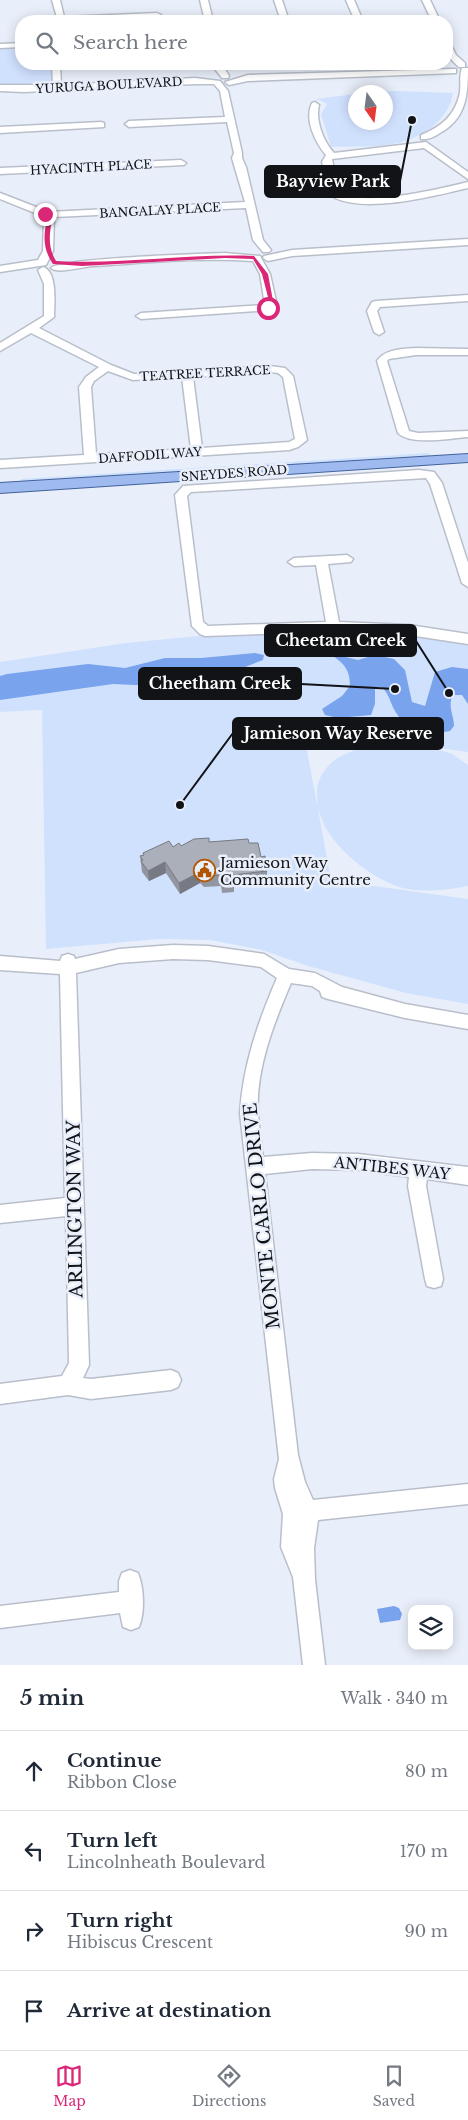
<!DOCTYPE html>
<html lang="en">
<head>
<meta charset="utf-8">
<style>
  :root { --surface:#fff; --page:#f6f6f7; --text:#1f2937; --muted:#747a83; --line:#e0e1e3; --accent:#db2777 }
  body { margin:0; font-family:"Libre Baskerville",serif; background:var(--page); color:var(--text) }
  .controls { position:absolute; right:15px; bottom:15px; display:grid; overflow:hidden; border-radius:10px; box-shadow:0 2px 12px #0003 }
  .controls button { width:45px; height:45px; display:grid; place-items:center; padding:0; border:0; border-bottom:1px solid var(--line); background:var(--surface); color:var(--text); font:25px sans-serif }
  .compass { position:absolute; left:348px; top:85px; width:45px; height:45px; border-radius:50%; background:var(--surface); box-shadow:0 2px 12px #0003; rotate:166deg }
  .stop { position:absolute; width:15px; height:15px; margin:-11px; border:4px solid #db2777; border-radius:50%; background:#fff }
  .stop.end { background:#db2777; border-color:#fff; box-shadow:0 1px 5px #0008 }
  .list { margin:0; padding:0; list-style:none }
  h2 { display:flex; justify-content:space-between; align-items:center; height:65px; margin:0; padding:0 20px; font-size:21px }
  h2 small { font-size:16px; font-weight:400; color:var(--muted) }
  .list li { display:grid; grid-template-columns:32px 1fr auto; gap:15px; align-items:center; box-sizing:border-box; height:80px; padding:0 20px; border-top:1px solid var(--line) }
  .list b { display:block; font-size:19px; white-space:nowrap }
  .list p { margin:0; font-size:16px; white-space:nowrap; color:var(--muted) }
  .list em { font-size:16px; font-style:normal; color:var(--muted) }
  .icon { flex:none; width:28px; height:28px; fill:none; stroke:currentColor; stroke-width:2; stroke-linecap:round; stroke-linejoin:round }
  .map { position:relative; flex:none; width:468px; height:1665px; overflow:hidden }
  .search { position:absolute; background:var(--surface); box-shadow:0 2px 12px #0003; left:15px; right:15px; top:15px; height:55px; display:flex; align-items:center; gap:12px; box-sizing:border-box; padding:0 18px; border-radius:20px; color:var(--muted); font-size:19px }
  .sheet { height:385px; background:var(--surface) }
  nav { display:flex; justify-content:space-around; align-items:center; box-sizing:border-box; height:70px; border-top:1px solid var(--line); background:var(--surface); font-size:14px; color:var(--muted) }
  nav a { display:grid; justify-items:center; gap:2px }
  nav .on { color:var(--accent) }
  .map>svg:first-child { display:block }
</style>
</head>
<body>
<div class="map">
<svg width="468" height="1665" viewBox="0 0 468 1665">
  <rect width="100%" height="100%" fill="#e9effa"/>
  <!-- green -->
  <g fill="#d0e1fe" fill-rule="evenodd">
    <path d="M21,46V64H53L54,83L46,86H0V47Z"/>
    <path d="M398,91L453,93C449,120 423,137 398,143C379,148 351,146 331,147L321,114L327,104L322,101L315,99L355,94L356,122H386V92H370Z"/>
    <path d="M429,453L431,457L43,482L21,481V479Z"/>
    <path d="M366,629L468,642V752L431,747L452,754L468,765V886C448,890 423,893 403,888C376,881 341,854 327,830C323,824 321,816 318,809L331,880L468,899V1004L406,993L308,966L262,950L210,940L159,939L46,949L42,710L0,712V662L126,643L209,635ZM303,729L392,742C365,747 328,751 318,784C316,790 318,798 317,804Z"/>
  </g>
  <!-- water -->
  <g fill="#7aa3ed">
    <path d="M255,653L264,655L263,660L217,678L192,684L157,686L113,684L0,700V676L7,674L88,664L125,668L165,658H201Z"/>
    <path d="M333,654L358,660L375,655L394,659L405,670L412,702L425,706L435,672L452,667L468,669V704L462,695H453C447,706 454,715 454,726L450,731C428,736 406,731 395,711C390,702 389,694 382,687H375V704L371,715L338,718L325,715L322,709L342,696L350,686C350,671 345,664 333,656Z"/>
    <path d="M394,1606L399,1608L402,1614L400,1620L380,1623L377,1609Z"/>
  </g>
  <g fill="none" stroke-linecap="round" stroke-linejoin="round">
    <defs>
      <g id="minor">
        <path d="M52,0H60L64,17L157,13L161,15L157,17L58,21Z"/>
        <path d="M200,0H208L213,21H205Z"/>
        <path d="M274,0H282L289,21H281Z"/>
        <path d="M346,0H354L363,21H355Z"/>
        <path d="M422,0H430L440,21H432Z"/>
        <path d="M21,43V47L0,48V44Z"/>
        <path d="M447,43H450L456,55L465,63V67H459C450,59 446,55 447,43Z"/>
        <path d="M52,64H60L61,85L195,78L220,81L228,91L242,153V158L246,167L263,240L271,250L269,252H263L253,240L246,208L54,217L53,251L46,265L0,272V266L38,260L43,251L44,220H39L37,218L40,215L0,199V193L49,212L245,202L232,158L234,153L227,122L129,127L125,124L129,121L225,117L220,91L214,84H195L24,92L0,91V85H53Z"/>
        <path d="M214,64H222L229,76L228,78H222L215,69Z"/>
        <path d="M462,68H468C468,95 466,119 440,133C434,137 427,140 421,139V135C441,127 456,115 460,92C461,84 459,76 462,68Z"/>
        <path d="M453,69H456V73L248,81L229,85L225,82L248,75Z"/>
        <path d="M315,102L319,105C315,121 324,142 334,153L426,142L468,172V179L424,148L332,159L336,180L341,194C368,206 440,189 468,182V188C434,196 368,213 335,198L330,189L322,162L326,155C315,142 304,119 312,103Z"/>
        <path d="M101,122L104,123V127L0,133V127Z"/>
        <path d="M181,160L186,163L184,165L0,174V168Z"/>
        <path d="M468,239V245L292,256L268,261L263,258L264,256L292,250Z"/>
        <path d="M225,253L260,256L270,274L276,301V305L272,310L141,319L136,316L141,313L265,305L260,274L253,261C199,257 145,263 92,266C82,267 57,274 51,268C62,258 200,254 225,253Z"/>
        <path d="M43,267C58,272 54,304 54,317L39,328L111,365L134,374L270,366L285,368L293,376L307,440L298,447L289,450L0,468V460L84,455L79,387L86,377L99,367L31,333L0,351V343L44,316V284L38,270ZM108,371L133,380L182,377L191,449L96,454L91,387L94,381ZM270,372L278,373L283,377L295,439L289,442L202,448L193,377Z"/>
        <path d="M468,295V301L380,307L377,311L384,332L379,335L374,332L367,311L372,302L376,301Z"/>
        <path d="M416,348L468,349V355H416L389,359L387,361L409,431L418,433L468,431V437C451,438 411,446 398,433L377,361C385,349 402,349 416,348Z"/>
        <path d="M419,470L434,472L442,483L468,563V587L462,583L430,484L426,478L191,492L187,496L203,622L208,626L326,622L316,565L294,566L288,562L294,558L347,555L353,559L351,562L328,564L339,622L409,625L468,634V644L409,635L348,631L205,636L200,634L192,626L175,495L183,486Z"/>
        <path d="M173,945L208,946L264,954L289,969L315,973L342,987L405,1004L468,1015V1029L405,1018L328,999L322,997L320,991L312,986L291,983C274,1023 255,1070 258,1114C259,1128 261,1143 263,1157L312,1153L358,1154L468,1167V1185L427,1179L426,1186L443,1279L441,1286L434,1288L427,1286L425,1279L408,1186L409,1177L358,1170L312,1169L265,1174L298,1455L305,1482L313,1500L468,1484V1504L318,1520L314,1548L315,1580L325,1665H303L293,1577L281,1547L283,1514L275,1488L274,1479L279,1459L240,1113C243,1065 258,1022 277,978L261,967L208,960L173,959L119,963L76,973L89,1365L83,1378L91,1379L171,1370L178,1373L181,1380L178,1387L171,1390L91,1399L68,1395L0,1404V1384L62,1376L69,1363L66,1216L0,1223V1205L65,1198L60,974L0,970V956L60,961L62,956L68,954L74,956L75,959L119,949Z"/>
        <path d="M130,1570L138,1573C144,1588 145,1612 139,1627L131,1630L123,1627L120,1613L0,1628V1606L119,1592V1581L122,1573Z"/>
      </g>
      <path id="major" d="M468,454V462L0,493V483Z"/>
    </defs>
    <!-- minor casing -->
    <use href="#minor" stroke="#b9bfca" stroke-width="3"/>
    <!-- major casing -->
    <use href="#major" stroke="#43629b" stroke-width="2"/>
    <!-- minor -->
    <use href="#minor" fill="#fff" fill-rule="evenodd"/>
    <!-- major -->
    <use href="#major" fill="#9ebaee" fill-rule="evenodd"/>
  </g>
  <!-- wall -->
  <path fill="#9296a0" d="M209,842L249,843L261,857L267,871V882L234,885V892L222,893L221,886L204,887L200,883L180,894L166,873L149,881L142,872L140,856L144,855L143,853L173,847Z"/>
  <!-- shaded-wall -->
  <g fill="#777a82">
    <path d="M165,862L166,873L149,881L148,871Z"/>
    <path d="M200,872V883L180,894L179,883Z"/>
  </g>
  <!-- building -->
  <path fill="#aaafba" stroke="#777a82" d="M209,838V842L248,839L249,843H258L261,857L265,856L267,871L233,875L234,881L222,882L221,875L203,876L200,872L179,883L165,862L148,871L141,861L143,860L140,856L144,855L143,853L169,841L173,847L179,843L181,846L194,839Z"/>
  <!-- route -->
  <path fill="#db2777" d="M43,213H47L52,220C49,235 48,248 56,261C122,265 188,253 254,256L268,274L274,306L270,309L265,308L269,301L262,274L253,259L225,258L82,266L53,264C43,249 43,237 47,220Z"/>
  <!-- icons -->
  <defs>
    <symbol id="civic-ring" viewBox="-11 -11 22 22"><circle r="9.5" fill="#e9effa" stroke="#b25500" stroke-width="1.5"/><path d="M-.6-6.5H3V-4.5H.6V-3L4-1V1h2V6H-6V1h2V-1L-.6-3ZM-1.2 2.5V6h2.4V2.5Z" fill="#b25500"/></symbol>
  </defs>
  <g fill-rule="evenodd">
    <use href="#civic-ring" x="192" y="858" width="25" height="25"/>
  </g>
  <g text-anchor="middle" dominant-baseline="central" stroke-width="5" stroke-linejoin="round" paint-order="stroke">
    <!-- far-street labels -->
    <g font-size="12" fill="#111317" stroke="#e9effa">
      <text transform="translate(109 85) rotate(-3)">YURUGA BOULEVARD</text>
      <text transform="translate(91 167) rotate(-3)">HYACINTH PLACE</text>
      <text transform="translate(160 210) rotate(-3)">BANGALAY PLACE</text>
      <text transform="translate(205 373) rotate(-3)">TEATREE TERRACE</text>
      <text transform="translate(150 455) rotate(-4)">DAFFODIL WAY</text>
      <text transform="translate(234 473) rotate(-4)">SNEYDES ROAD</text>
    </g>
    <!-- poi labels -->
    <g font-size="15" fill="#111317" stroke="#e9effa" text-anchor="start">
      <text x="220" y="862">Jamieson Way<tspan x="220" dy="17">Community Centre</tspan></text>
    </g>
    <!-- street labels -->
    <g font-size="15" fill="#111317" stroke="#e9effa">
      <text transform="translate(392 1168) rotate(6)">ANTIBES WAY</text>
    </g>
    <!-- near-street labels -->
    <g font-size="18" fill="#111317" stroke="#e9effa">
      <text transform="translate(75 1209) rotate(-91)">ARLINGTON WAY</text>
      <text transform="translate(262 1216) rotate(-96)">MONTE CARLO DRIVE</text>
    </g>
  </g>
  <!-- callouts -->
  <path fill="none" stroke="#111317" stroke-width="2" d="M412 120L400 181M449 693L416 641M395 689L301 684M180 805L233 733"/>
  <g fill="#111317" stroke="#e9effa" stroke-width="2">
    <circle cx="412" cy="120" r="5"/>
    <circle cx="449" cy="693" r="5"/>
    <circle cx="395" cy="689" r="5"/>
    <circle cx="180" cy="805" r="5"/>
  </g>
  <g fill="#111317" stroke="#111317" stroke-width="2">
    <rect x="265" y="166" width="135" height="31" rx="5"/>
    <rect x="265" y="625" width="151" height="31" rx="5"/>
    <rect x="139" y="668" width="162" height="31" rx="5"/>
    <rect x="233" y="718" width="210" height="31" rx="5"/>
  </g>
  <g font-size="16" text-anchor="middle" font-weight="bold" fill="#fff">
    <text x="333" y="187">Bayview Park</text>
    <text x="341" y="646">Cheetam Creek</text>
    <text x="220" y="689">Cheetham Creek</text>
    <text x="338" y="739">Jamieson Way Reserve</text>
  </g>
</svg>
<div class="controls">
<button><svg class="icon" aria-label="layers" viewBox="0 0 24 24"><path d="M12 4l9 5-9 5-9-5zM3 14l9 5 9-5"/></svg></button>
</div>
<svg class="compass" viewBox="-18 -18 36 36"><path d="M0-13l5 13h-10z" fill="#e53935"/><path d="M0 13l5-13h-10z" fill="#747a83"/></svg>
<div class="stop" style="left:268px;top:308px"></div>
<div class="stop end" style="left:45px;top:214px"></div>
<div class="search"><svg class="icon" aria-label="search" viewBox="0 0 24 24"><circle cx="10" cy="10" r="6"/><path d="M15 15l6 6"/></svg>Search here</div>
</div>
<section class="sheet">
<h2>5 min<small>Walk · 340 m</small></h2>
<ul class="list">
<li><svg class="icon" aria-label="ahead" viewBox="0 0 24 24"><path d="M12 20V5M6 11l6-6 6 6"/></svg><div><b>Continue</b><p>Ribbon Close</p></div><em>80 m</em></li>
<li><svg class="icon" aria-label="left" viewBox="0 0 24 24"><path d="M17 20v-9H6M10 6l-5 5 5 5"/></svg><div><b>Turn left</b><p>Lincolnheath Boulevard</p></div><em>170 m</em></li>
<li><svg class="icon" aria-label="right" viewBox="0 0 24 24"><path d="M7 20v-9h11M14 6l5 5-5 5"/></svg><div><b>Turn right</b><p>Hibiscus Crescent</p></div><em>90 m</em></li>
<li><svg class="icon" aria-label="arrive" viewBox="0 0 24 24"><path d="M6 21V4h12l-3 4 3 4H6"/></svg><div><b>Arrive at destination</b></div></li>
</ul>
</section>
<nav>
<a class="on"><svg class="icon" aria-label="map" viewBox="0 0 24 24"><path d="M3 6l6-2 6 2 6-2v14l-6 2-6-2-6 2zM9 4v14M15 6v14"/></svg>Map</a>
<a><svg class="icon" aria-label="directions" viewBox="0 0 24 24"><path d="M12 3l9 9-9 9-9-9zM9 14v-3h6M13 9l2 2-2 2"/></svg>Directions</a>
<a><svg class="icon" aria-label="saved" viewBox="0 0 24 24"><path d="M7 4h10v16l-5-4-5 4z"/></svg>Saved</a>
</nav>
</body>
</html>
